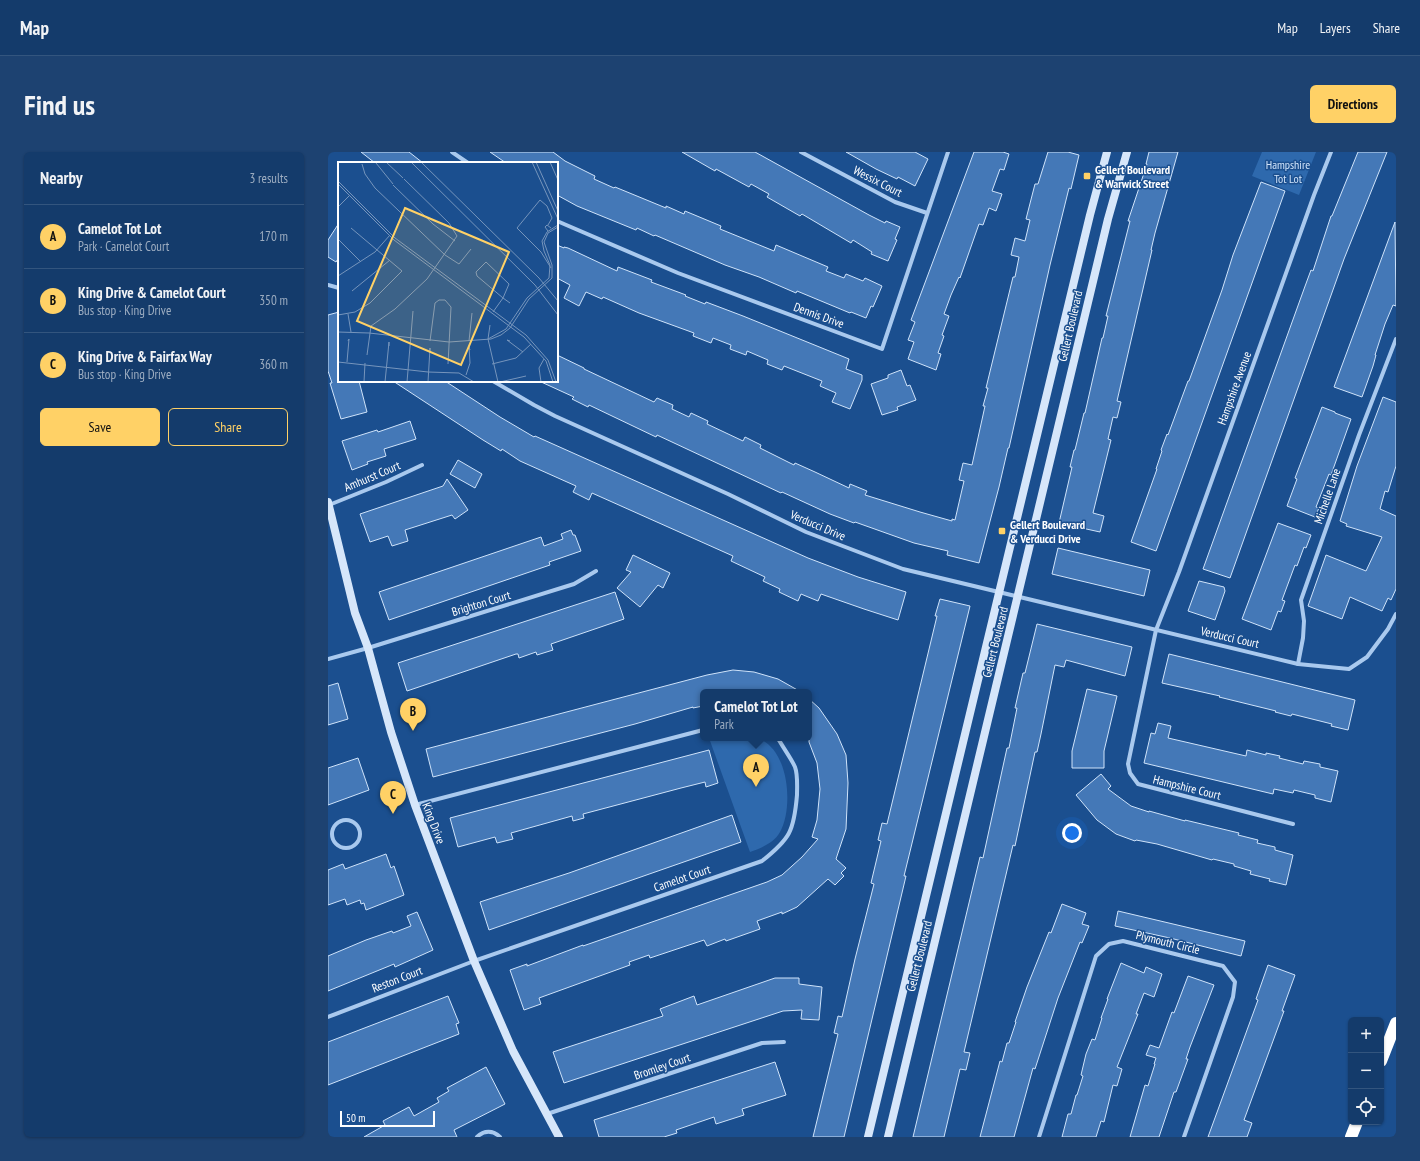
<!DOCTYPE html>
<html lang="en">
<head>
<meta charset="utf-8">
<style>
  :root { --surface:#143b6b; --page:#1d4271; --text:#f1f3f6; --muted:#9dadc1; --line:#33557e; --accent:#ffd166 }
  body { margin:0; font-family:"PT Sans Narrow",sans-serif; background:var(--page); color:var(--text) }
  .controls { position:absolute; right:12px; bottom:12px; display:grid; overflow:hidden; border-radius:6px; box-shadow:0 1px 3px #0004 }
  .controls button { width:36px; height:36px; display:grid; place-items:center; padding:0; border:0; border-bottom:1px solid var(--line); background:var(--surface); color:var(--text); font:20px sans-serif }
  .scale { position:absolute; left:12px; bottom:10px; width:95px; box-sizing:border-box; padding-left:4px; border:2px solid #fff; border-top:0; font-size:11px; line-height:14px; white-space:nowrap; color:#fff; -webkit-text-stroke:3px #1b4f8f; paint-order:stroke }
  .you { position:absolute; left:744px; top:681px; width:14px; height:14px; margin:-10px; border:3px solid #fff; border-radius:50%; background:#1a73e8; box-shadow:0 0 0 6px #1a73e833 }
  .badge { display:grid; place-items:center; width:26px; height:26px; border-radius:50%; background:var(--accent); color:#111; font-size:13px; font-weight:700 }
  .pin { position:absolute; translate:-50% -33px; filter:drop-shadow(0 1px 2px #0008) }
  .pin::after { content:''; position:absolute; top:21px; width:14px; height:12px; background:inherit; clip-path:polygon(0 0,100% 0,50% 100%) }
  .popup { position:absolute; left:372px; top:537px; width:112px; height:52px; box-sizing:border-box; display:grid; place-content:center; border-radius:6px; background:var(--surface); filter:drop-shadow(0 1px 3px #0005); font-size:13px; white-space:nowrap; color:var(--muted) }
  .popup b { font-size:15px; color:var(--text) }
  .popup::after { content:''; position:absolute; left:50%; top:100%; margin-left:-8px; border:8px solid transparent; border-top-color:var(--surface) }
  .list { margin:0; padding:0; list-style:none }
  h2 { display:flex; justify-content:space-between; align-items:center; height:52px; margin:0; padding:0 16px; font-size:17px }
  h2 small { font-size:13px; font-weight:400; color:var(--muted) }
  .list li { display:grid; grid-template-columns:26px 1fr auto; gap:12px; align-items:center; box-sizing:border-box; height:64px; padding:0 16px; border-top:1px solid var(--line) }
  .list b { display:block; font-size:15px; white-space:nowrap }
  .list p { margin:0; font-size:13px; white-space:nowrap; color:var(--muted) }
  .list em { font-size:13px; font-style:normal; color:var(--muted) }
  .actions { display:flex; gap:8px; padding:12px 16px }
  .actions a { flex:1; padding:9px 0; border:1px solid var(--accent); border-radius:6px; text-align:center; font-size:14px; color:var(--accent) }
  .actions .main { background:var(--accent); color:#111 }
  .icon { flex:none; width:22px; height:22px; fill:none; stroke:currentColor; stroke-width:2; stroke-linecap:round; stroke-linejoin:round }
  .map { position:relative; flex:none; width:1068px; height:985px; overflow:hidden; border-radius:6px }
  header { display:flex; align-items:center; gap:24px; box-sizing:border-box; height:56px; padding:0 20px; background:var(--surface); border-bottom:1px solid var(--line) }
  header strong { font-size:19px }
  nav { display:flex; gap:22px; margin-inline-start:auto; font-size:14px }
  .intro { display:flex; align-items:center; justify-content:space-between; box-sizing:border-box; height:96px; padding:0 24px }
  h1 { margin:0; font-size:28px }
  .button { padding:10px 18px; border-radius:6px; background:var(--accent); color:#111; font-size:14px; font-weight:700 }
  main { display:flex; gap:24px; padding:0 24px }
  aside { flex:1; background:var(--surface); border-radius:6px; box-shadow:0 1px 3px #0004 }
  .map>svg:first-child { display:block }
</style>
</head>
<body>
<header>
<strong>Map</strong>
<nav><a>Map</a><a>Layers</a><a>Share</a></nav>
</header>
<div class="intro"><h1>Find us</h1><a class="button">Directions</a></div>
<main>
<aside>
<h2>Nearby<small>3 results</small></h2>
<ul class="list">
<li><span class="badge">A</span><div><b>Camelot Tot Lot</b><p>Park · Camelot Court</p></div><em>170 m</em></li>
<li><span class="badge">B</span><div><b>King Drive &amp; Camelot Court</b><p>Bus stop · King Drive</p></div><em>350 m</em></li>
<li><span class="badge">C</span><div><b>King Drive &amp; Fairfax Way</b><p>Bus stop · King Drive</p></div><em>360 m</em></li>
</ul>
<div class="actions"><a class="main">Save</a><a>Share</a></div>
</aside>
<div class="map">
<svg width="1068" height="985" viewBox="0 0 1068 985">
  <rect width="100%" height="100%" fill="#1b4f8f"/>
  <!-- park -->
  <g fill="#2e69ad">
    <path d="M934,0H988L971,43L924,24Z"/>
    <path d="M381,586C389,585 421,584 428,586C461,594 466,656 452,680C446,691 433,696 422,700Z"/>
  </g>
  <!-- building -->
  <g fill="#4478b7" stroke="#cfe3fa">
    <path d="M33,0H81L95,11H47Z"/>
    <path d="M162,0H225L237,9L267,24L266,27L286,36L287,35L338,56V54L356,62L357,59L393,74L392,77L446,99L448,93L500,115L498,119L516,126L518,122L535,129L537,126L554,134L545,155L543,154L538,166L523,160L522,161L469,139L468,141L431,125L397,113L327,83L326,84L309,76L308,78L249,54L229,43V11H178Z"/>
    <path d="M354,0H427L541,63L557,71L558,69L572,75L567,87L569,88L560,109L543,102L544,100L525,88L523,91L474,62L472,64L439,45L441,42L423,32L421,35L388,17L387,19Z"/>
    <path d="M518,0H587L600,7L587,34L570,25L569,27L548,17Z"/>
    <path d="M646,0H675L681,2L676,18L672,17L664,39L674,42L668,59L661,56L655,73L651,72L632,126L631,125L623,143L616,162L621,164L614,183L616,184L610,201L613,202L608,218L580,207L586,190L580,188L587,170L583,168Z"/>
    <path d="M720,0H740L751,3L743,37L741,36L722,113L681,296H680L671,335L651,411L619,403L620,399L586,391L527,370L526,371L502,362L454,340L453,341L329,283L328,285L261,253L260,255L244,247L246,245L211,229H229V203L256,216V217L326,250L329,246L345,253L344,257L361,265L363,261L380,269L379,272L415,289L417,285L433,293L432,296L466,313L467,311L487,320L521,336L522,332L539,339L537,343L592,360L624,369V367L627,368L636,329L631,328L635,311L644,313L657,254H655L660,236H658L685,125H687L691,105L683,103L687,86L697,89L702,68L698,67L707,32H710Z"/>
    <path d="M821,0H850L827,81L823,98H824L789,249L793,250L789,266L785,265L780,287L783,288L765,361L776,364L772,380L731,371L744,315H742L746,298H747L756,261H757L774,186H775L780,164H778L802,69H800L819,12H818Z"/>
    <path d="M1030,0H1059L1016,107L902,426L875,417L976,137L983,118L985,119L1003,64H1004Z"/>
    <path d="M933,30L957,39L828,399L803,390L829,317H828L834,299L833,298L839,282L840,283L860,229H861L894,138L905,103Z"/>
    <path d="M1067,70L1068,154L1065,153L1057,172L1047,203H1048L1045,214L1034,245L1006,235Z"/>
    <path d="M11,71V105L8,110L0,105V88Z"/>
    <path d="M229,93L236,96V95L240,96L289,119L290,115L324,128L323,130L358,143L357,144L377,152L378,150L415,164L521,207L518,217L534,223V228L522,257L504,250L508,241L492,234L494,229L456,214L454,218L439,212L440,208L419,199L418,203L402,197L403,193L385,186L383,191L365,184L366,181L311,161L275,145L274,147L258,140L251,154L236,146L242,133L229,126Z"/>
    <path d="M11,160V229H31L39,260L13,267L2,231H4L0,219V163Z"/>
    <path d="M573,218L579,234L582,233L588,248L569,255L570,258L554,263L543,232L560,226V223Z"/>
    <path d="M65,229H117L172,265L206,285L207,284L480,406L530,425L578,440L570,468L536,457L493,442L490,449L473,442L470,449L451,440L452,437L435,429L437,425L403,409L405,404L264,341L261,348L245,340L248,334L192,309L174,297L173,299L155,288Z"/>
    <path d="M1055,245L1068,250V314L1060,340L1057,339L1052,357L1068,364V437L1063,448L1060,446L1054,459L1022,445L1014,467L980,454L998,403L1038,419L1054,385L1018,374L1019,372L1012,369L1029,314Z"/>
    <path d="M994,255L1007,260V261L1023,267L1003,323L1001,322L988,355L991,356L987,365L959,354L969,327L967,326Z"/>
    <path d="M82,269L88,287L56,297L58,304L39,310L40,312L24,318L14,289L49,278L50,280Z"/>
    <path d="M130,308L154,322L147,336L122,322Z"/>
    <path d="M119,327L140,358L127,367L124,363L77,378L80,389L64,394L60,384L42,390L32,362L115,334Z"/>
    <path d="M950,371L983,383L978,396L976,395L969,414L967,413L954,448L957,449L953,460L950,459L943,478L914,467Z"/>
    <path d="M243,378L245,383H247L253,399L221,410L222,413L61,468L51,440L213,385L216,394L235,387L233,382Z"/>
    <path d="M730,396L822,418L816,444L724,422Z"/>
    <path d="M305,403L342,421L335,436L330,433L312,455L289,436L303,420L298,418Z"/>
    <path d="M871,429L896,435L897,439L887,468L860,459Z"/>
    <path d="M287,440L296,467L223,492L225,498L209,503L208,500L191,506L190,502H188L79,539L70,511Z"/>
    <path d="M612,447L642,454L576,724H578L516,985H485L510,882L506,881L510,864L514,865L527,807L546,732L543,731L553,689L550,688L554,671L559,672L609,464H607Z"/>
    <path d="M709,472L804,495L797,524L738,508L736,515L727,513L713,582L709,600H707L687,694L685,693L636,900L642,901L638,918L632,917L616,985H585L652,705L655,706L679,596H681L689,556H687L695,521H697Z"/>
    <path d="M841,502L1027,548L1020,578L1003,574L1004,572L964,562L963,564L947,560L948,559L891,545L892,544L834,531Z"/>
    <path d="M405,518L426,520L450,527L473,540H375V554L365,556V555L307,572L105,625L98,597L379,523Z"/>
    <path d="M10,531L20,567L0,573V534Z"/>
    <path d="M759,537L789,544L776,599V616H744V599Z"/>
    <path d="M481,547L491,556L509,582L518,603L520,631L518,677L508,707L518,716L513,721L516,724L507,733L500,727L469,755L454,762V760L429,769L432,777L398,789L397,787L379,794L376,788L322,806L321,803L301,810L302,813L211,846L213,852L196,858L182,818L199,812V814L255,793V794L439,730L454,723L474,705L490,687L484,685L489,668L492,637L489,611L481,590Z"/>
    <path d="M830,571L843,574L840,586L918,604L919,598L938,603V601L952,604L951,606L975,612L976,609L992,612V615L1010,619L1003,650L987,646V643L966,638L965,641L946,637L945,642L816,611L823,581L827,582Z"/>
    <path d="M381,598L390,631L378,635L377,630L353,636L255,662L256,666L245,669L244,664L183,681L185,687L169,691L167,685L130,695L122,666Z"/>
    <path d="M30,606L41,638L0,653V616Z"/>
    <path d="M773,622L783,634L780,637L803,654L821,660V659L857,669V668L911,681L910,683L930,688L929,691L947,695V698L965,703L958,733L941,729L942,727L922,722L923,719L906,714V712L885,707L884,708L829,692L808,688L807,689L788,682L769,668L748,643Z"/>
    <path d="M404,663L413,690L161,778L152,750L241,721Z"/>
    <path d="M58,702L63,716L66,714L76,743L38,758L36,751L33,752L32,748L19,753L17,747L0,753V718L15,712L17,717Z"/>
    <path d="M734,752L758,761L754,772L761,774L754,791L752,790L730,846L707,917L705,916L686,985H652L672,909L674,910L679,891H681L688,870H687L699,835L721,780L723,781Z"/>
    <path d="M790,759L917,789L913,804L842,786L787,774Z"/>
    <path d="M89,760L105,798L67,815L66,812L0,839V804L38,788L64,779L65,781L83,774L79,764Z"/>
    <path d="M793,811L816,821L818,815L834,822L826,845L816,841L808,862H810L789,915L794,917L789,934L785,933L776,970L773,969L768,985H734L740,962H743L748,943H749L755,924L753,923L758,902L764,887L767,888L774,866H773L780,847H779Z"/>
    <path d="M940,813L967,823L954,859H956L916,968L924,971L919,985H880L930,848L928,847Z"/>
    <path d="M860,824L886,833L862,895L858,907H860L848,940H846L831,985H802L817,933L820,934L827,912H826L828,906L818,903L822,893L831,896L844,860L846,861Z"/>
    <path d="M447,826H471V832L494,835L491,868L473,867L474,858L455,859L236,931L225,900L335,864L332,857L366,844L369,853Z"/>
    <path d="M120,844L131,871L128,872L131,882L0,933V890Z"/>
    <path d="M447,910L458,943L414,957L416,963L388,972L386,965L348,978L349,981L336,985H271L266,968Z"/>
    <path d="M158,915L177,952L126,978L129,985H36L57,973L55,969L81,955L86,964L111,950L109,946L121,939L119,936Z"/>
  </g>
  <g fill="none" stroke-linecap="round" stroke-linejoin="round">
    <!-- street -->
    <g stroke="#a9c9ee" stroke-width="4">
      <path d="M124,0L140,11"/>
      <path d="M473,0L567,50L599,61"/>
      <path d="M229,69L350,121L554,197L620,0"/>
      <path d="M0,133L11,136"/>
      <path d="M165,229L206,253L227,264L400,342L478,380L575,417L970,512L1021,517L1039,505L1060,477L1068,462"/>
      <path d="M1,353L58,330L94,313"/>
      <path d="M0,507L40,496L246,432L268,419"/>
      <path d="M970,512L975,486L976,469L973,448L1031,283L1068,187"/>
      <path d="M87,653L375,578"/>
      <circle cx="18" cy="682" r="14"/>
      <path d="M965,672L810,632L802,621L800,612L828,478L851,420L986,43L1003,0"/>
      <path d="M0,865L146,809L434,709C462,687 466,679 469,643C469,635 470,623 467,615C463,606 456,597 451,588L448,586"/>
      <path d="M219,962L434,891L456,890"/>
      <path d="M149,985C156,978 165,978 172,985"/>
      <path d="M711,985L768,804L781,792L795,789L895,814L907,830L905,845L856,985"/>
    </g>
    <!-- secondary -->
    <g stroke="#d6e6fa" stroke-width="8">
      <path d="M0,350L27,461L40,496L63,580L87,653L146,809L185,899L231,985"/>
      <path d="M540,985L762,63L779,0"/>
      <path d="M560,985L780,67L799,0"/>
    </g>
    <!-- highway -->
    <g stroke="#fff" stroke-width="12">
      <path d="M1053,909L1068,871"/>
      <path d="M1023,985L1029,970"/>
    </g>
  </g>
  <!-- markers -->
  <g fill="#ffd166" stroke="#1b4f8f" stroke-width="1.5">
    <rect x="755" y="20" width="8" height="8" rx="2"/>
    <rect x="670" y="375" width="8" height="8" rx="2"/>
  </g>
  <g text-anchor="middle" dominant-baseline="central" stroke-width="3" stroke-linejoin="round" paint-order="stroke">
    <!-- park labels -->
    <g font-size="12" fill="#cfe3fa" stroke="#1b4f8f">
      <text x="960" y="12">Hampshire<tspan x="960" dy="14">Tot Lot</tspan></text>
    </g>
    <!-- poi labels -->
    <g font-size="12" font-weight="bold" fill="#fff" stroke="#1b4f8f" text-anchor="start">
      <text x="767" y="17">Gellert Boulevard<tspan x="767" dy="14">&amp; Warwick Street</tspan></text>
      <text x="682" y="372">Gellert Boulevard<tspan x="682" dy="14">&amp; Verducci Drive</tspan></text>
    </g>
    <!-- street labels -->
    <g font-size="12" fill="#fff" stroke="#1b4f8f">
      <text transform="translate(550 29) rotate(27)">Wessix Court</text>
      <text transform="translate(491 163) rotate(20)">Dennis Drive</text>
      <text transform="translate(742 174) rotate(-77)">Gellert Boulevard</text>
      <text transform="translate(906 236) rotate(-70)">Hampshire Avenue</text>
      <text transform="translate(44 324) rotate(-23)">Amhurst Court</text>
      <text transform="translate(999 344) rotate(-71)">Michelle Lane</text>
      <text transform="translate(490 373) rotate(23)">Verducci Drive</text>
      <text transform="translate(153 451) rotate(-17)">Brighton Court</text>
      <text transform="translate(902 485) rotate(13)">Verducci Court</text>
      <text transform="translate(667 490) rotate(-76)">Gellert Boulevard</text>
      <text transform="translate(859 635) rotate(14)">Hampshire Court</text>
      <text transform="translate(106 671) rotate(69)">King Drive</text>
      <text transform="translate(354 726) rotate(-19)">Camelot Court</text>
      <text transform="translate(840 790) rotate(14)">Plymouth Circle</text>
      <text transform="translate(591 804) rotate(-76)">Gellert Boulevard</text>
      <text transform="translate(69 827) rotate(-21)">Reston Court</text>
      <text transform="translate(334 914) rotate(-19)">Bromley Court</text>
    </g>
  </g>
  <!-- overview -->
  <g transform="translate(10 10)">
    <rect width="220" height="220" fill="#1b4f8f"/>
    <path fill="none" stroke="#7695bc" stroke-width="1" d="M13,0H42M48,0L65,16M73,0L197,123L220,153M83,0L201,116L220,139M194,0L220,57M198,0L220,49M212,0L220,18M38,1L55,22M24,2L27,12L37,26L107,93L121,102L133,87M0,19L57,76L188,173L210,198L218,220M0,22L56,78L186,175L208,199L215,220M55,23L95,62L117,79M0,45L12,33M210,63L214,56L209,44L202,38L179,66L203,90L213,106M210,69L207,65L209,63L213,66M0,77L23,100M148,100L171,122L165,136L139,114L138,110ZM0,114L37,90L52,73M14,129L52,98M155,150L165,136L172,141M10,152L13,170M0,153L17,150L32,141L64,109L13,66M152,163L150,177L160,220M0,170L31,171L111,180L153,177L163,173L172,166L191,137L214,116V103L206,80L210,71L220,65M150,177L168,167L189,136L211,116L212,103L206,89L204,79L209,70L220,63M92,179L97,141L101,138H107L113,145L110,202M131,179L134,151M172,179L169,178L185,190M29,193L33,164L57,147L89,117L119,74L111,61L66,17M0,200L90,210L121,211L136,220M9,200L11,177L10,179M154,202L178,196L193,182M128,213L132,201L131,185L132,188M26,220L27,201M47,220L51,180V184M69,220L75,149M90,220L92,186V189M162,220L188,214M203,220L201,206L206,197"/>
    <path fill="#ffd166" fill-opacity="0.15" stroke="#ffd166" stroke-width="2" d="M67,46L171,90L123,203L19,159Z"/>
    <rect width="220" height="220" fill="none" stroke="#fff" stroke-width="2"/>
  </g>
</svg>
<div class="controls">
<button>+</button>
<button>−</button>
<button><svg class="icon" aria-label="locate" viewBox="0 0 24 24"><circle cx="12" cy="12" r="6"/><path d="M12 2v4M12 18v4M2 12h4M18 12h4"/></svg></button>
</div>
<div class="scale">50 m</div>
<div class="you"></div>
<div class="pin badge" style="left:428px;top:635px">A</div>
<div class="popup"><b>Camelot Tot Lot</b>Park</div>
<div class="pin badge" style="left:85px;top:579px">B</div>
<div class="pin badge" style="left:65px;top:662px">C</div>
</div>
</main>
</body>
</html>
